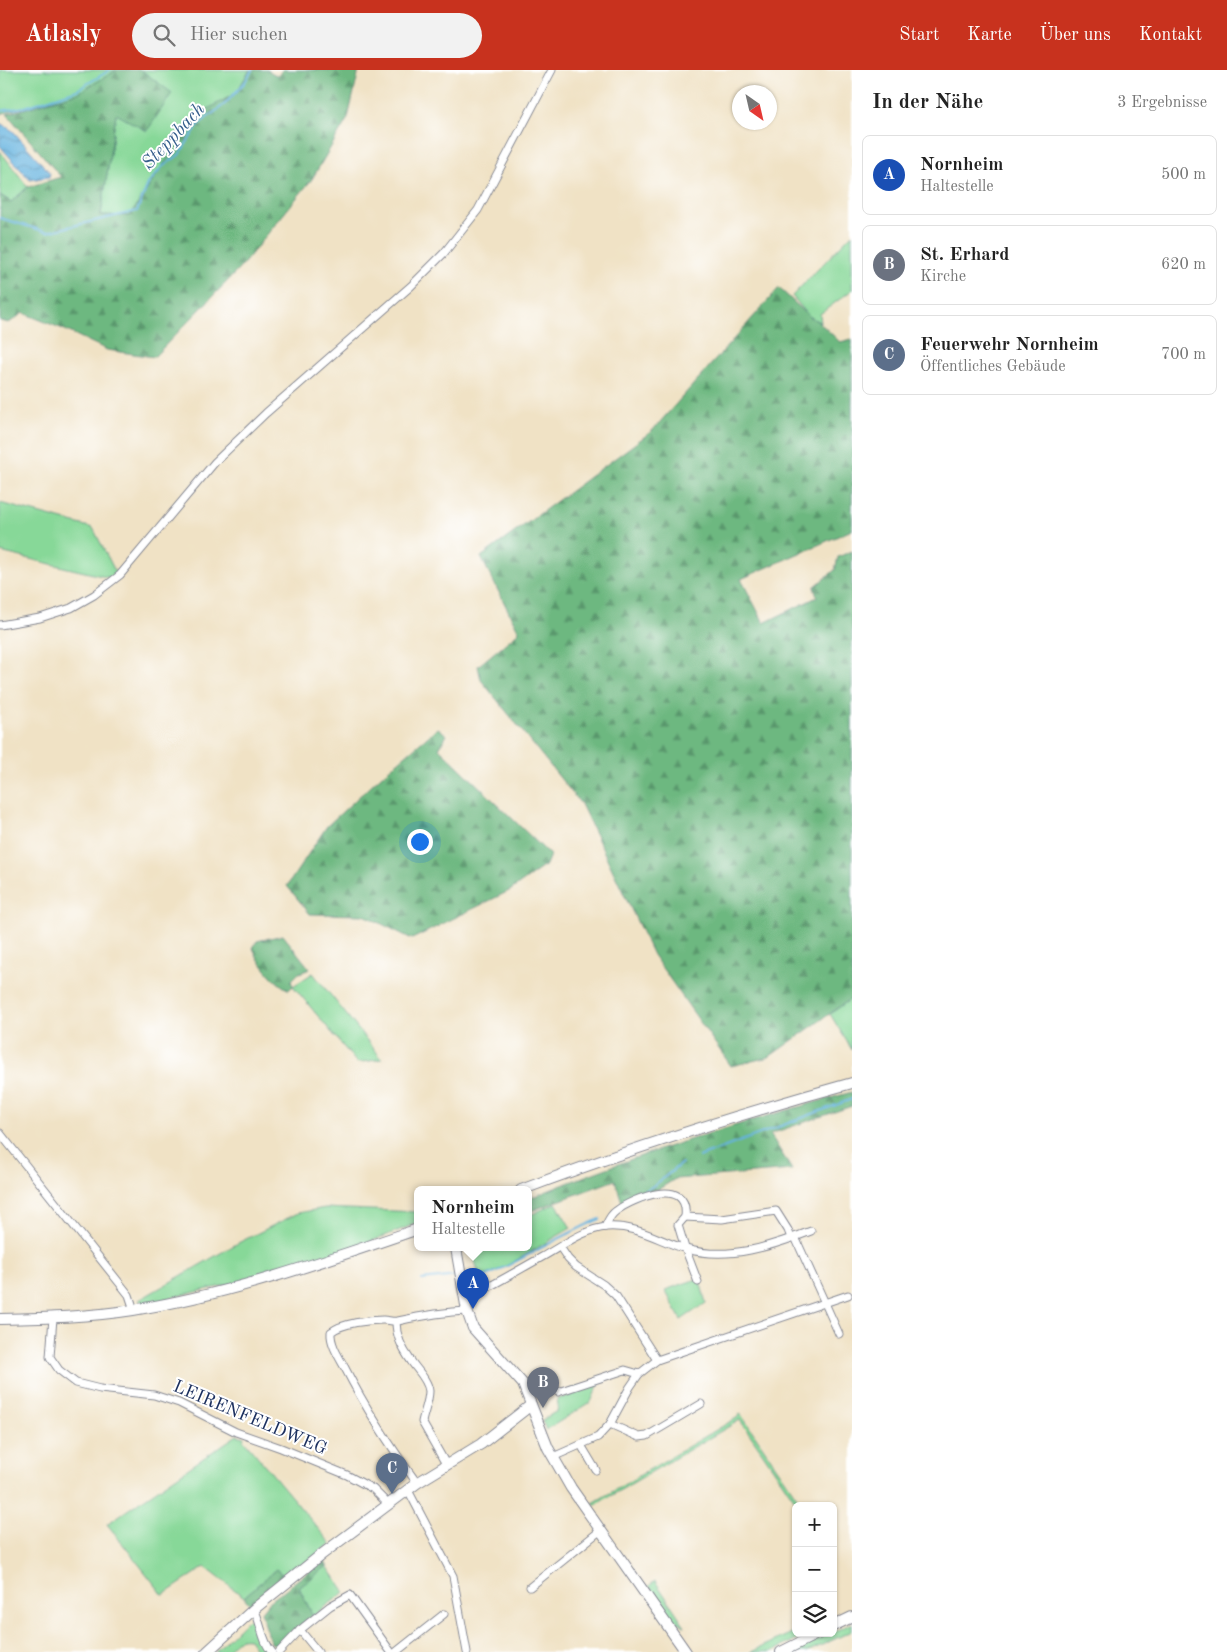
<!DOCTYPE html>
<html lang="de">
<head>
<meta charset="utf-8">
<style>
  :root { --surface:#fff; --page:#f2f2f2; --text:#222; --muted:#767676; --line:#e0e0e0; --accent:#c8321e }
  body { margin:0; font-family:"Old Standard TT",serif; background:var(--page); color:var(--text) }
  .controls { position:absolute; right:15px; bottom:15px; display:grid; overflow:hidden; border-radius:8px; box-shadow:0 1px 4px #0004 }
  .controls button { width:45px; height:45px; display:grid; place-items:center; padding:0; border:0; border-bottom:1px solid var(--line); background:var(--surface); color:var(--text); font:25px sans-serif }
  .compass { position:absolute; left:732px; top:15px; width:45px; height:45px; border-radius:50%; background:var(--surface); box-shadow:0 1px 4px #0004; rotate:146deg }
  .you { position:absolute; left:419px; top:771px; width:18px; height:18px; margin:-12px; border:4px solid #fff; border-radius:50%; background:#1a73e8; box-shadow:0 0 0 8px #1a73e833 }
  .badge { display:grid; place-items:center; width:32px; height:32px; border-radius:50%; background:var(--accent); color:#fff; font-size:16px; font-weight:700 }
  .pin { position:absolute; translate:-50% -41px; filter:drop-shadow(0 1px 2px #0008) }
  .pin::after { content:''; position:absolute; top:26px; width:18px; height:15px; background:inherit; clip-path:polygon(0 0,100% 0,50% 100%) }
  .popup { position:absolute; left:414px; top:1116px; width:118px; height:65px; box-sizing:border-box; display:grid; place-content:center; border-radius:8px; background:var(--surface); filter:drop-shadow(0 1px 4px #0005); font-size:16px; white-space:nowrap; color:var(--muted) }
  .popup b { font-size:19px; color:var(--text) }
  .popup::after { content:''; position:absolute; left:50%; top:100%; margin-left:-10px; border:10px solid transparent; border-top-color:var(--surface) }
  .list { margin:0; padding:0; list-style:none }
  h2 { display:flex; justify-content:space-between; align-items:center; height:65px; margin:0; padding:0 20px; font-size:21px }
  h2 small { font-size:16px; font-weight:400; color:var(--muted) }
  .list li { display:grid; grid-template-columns:32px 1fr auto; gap:15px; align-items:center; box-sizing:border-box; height:80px; margin:0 10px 10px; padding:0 10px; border:1px solid var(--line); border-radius:8px }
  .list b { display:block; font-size:19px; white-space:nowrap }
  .list p { margin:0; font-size:16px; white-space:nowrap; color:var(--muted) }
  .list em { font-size:16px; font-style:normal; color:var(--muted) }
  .icon { flex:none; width:28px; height:28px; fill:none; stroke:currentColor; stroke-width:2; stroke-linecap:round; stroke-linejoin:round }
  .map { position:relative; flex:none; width:852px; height:1582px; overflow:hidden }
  header { display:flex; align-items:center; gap:30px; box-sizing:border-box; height:70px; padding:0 25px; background:var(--accent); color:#fff }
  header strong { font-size:24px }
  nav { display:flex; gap:28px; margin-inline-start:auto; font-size:18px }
  .search { width:350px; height:45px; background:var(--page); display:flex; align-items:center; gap:12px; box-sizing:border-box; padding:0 18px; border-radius:28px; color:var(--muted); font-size:19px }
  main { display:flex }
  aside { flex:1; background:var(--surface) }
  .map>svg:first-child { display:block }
</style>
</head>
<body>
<header>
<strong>Atlasly</strong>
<div class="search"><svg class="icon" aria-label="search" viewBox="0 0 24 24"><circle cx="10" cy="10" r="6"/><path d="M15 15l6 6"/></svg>Hier suchen</div>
<nav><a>Start</a><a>Karte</a><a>Über uns</a><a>Kontakt</a></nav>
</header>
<main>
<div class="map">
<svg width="852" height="1582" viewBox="0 0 852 1582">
  <defs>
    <pattern id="forest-firs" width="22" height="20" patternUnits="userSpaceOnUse" patternTransform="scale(1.25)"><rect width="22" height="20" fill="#6db880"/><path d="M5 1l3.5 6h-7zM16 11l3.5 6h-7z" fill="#59966c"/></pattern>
    <pattern id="water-waves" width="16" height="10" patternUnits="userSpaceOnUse" patternTransform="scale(1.25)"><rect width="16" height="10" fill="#65b3df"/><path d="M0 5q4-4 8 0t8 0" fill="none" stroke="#5292b8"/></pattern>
  </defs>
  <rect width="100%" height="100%" fill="#fff"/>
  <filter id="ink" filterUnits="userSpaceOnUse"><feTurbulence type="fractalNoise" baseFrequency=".02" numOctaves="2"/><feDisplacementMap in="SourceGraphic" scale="10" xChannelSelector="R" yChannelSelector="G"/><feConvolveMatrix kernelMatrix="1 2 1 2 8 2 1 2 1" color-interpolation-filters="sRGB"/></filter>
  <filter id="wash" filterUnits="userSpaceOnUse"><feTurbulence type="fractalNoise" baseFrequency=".0096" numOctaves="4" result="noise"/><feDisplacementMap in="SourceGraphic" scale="20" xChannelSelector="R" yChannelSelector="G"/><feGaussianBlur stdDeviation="1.12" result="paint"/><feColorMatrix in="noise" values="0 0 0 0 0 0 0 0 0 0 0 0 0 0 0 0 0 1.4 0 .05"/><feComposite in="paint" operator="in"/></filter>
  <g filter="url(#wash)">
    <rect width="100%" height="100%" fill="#f0e2c5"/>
    <!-- green -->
    <g fill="#87d898" stroke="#51847b">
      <path d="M0,0H117L78,23L0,44Z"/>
      <path d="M141,0H250L236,23L194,47L130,146L101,145L116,44L171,23Z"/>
      <path d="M0,81L28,117L11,132L0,125Z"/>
      <path d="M852,164V220L820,244L821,253L809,246L792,226Z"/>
      <path d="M0,433L93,458L116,503L110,508L0,482Z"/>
      <path d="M313,903L382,989L357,993L293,916Z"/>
      <path d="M852,928V980L830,944Z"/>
      <path d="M556,1133L571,1158L503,1198L480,1208L471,1178H528V1146Z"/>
      <path d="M325,1138L418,1142V1145L415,1148V1154L362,1175L262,1207L143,1234L139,1230L238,1173L298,1143Z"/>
      <path d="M697,1209L700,1211L706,1233L681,1250L665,1220Z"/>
      <path d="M600,1311L591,1332L546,1360L542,1350L557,1341L558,1336L557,1329L572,1325L570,1320Z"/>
      <path d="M740,1343L803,1436H799L740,1350L595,1435L593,1433L738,1347Z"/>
      <path d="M237,1365L245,1367L243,1369L331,1474L285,1507L276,1499L244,1527L205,1497L163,1525L107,1454Z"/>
      <path d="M327,1496L345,1522L313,1546L299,1517Z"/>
      <path d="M655,1511L685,1556H684L679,1552L675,1554L649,1516Z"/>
      <path d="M248,1549L252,1550L257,1556L265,1582H258L249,1569C237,1567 233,1574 226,1582H215Z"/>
      <path d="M852,1553V1561L807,1582H792Z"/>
      <path d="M796,1561V1563H809L771,1582H751Z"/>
    </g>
    <!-- forest -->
    <g fill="url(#forest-firs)" stroke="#44746f">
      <path d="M117,0H141L172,23L147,61L116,44L101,145L130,146L194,47L236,23L250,0H267L278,6L282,0H359L348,48L312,109L240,198L154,287L107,280L63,259L23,243L9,253L0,251V125L11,132L28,117L61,107L7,44L78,23Z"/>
      <path d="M779,218L809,246L820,253L840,272L852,269V460L741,509L764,553L817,527L814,517L835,500L838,487L852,481V928L769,987L731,996L653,885L581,734L481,610L478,596L519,562L481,487L652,361Z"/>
      <path d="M438,658L447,665L439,678L550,785L546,795L511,820L412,869L364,845L310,844L287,816L327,756L379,708Z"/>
      <path d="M283,865L310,899L299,903L291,911L293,916L289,920C274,912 260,895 253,878L257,871Z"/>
      <path d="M852,1022V1036L770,1064L792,1100L675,1109L659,1119L622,1132L615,1110L528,1142V1129C632,1085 743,1052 852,1022Z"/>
      <path d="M324,1489L327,1496L299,1518L313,1546L294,1560L279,1576L271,1573L261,1542L268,1533Z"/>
      <path d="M276,1499L285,1507L252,1537L244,1527Z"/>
    </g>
    <!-- water -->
    <path fill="url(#water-waves)" stroke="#40719e" d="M0,53L13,61L50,103L49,107L30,110L0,76Z"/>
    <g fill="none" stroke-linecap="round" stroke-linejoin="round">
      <!-- stream -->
      <g stroke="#65b3df" stroke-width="2">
        <path d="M0,41L25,37L77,20L110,0"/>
        <path d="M0,148L47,162L137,141L148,114L162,97L179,85L199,54L225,34L245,12L252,0"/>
        <path d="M699,1087L852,1029"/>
        <path d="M633,1128L656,1114L682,1093"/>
        <path d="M470,1206L481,1209C522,1190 559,1166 600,1149"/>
        <path d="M422,1210L457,1206"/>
      </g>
    </g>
  </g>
  <g filter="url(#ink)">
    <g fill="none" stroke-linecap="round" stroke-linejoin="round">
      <defs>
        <g id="street">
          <path d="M0,555L40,548L71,538L94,525L120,505L215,392L266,343L411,216L444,183L478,140L552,0"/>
          <path d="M0,1063L129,1225L134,1240"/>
          <path d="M685,1147L722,1149L776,1141L788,1160L791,1168"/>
          <path d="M605,1157C608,1151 610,1145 616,1141C633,1128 690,1105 685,1147L678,1155L685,1178L698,1212"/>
          <path d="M795,1167L839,1264"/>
          <path d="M560,1177L568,1189L576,1197L604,1215L616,1226L657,1290"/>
          <path d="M465,1224L479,1222C500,1211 521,1199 542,1187C562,1176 584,1159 607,1157C637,1155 659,1171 686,1179C729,1191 772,1176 811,1161"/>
          <path d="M53,1248L50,1287L59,1300L76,1313L100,1319L154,1325L179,1333L236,1362L281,1378L347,1405L373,1419L389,1435"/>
          <path d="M396,1252C396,1266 403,1280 411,1291C417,1300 428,1310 429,1321C429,1331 424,1342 422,1352L447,1396"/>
          <path d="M558,1322L625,1300L639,1304L657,1290L848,1225"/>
          <path d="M610,1354L639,1367L647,1366L701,1334"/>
          <path d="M581,1375L596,1400"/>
          <path d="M553,1387L598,1367L610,1354L630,1317L639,1304"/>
          <path d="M417,1413C390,1376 366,1339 345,1298C339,1287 330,1274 331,1262C342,1253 369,1250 383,1250C388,1250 393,1252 398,1251C421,1246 443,1242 467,1241"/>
          <path d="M408,1420L453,1506L467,1582"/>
          <path d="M530,1517L601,1460"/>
          <path d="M254,1539C261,1552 262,1572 272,1582"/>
          <path d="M300,1560L318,1582"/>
          <path d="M279,1582L300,1560L330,1536L350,1525L391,1582"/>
          <path d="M396,1582L444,1544"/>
        </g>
        <g id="secondary">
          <path d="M521,1120C629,1079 740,1044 852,1013"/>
          <path d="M456,1178L467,1241L473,1258L523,1314L548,1378L571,1418L686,1582"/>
          <path d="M0,1249C44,1248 89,1247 133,1240C231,1224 325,1191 418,1159"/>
          <path d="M833,1556L852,1547"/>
          <path d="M207,1582L254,1539L321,1485L417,1413L481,1374L531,1335"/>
          <path d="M781,1582L819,1563"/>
        </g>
      </defs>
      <!-- street casing -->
      <use href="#street" stroke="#868892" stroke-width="9"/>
      <!-- secondary casing -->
      <use href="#secondary" stroke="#868892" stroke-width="12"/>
      <!-- street -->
      <use href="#street" stroke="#fff" stroke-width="7"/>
      <!-- secondary -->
      <use href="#secondary" stroke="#fff" stroke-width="10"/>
    </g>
  </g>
  <g text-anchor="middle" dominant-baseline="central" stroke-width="4" stroke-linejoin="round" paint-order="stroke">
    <!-- street labels -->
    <g font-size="18" fill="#1b2f5e" stroke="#fff">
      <text transform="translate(250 1348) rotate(23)">LEIRENFELDWEG</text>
    </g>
    <!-- water labels -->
    <g font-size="19" font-style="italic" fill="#355d8b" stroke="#fff">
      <text transform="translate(174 67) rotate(-47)">Steppbach</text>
    </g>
  </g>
</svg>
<div class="controls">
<button>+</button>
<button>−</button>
<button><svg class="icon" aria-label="layers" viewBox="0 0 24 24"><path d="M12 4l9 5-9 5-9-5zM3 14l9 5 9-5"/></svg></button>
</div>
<svg class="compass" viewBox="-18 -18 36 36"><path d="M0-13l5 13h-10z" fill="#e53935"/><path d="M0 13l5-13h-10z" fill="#767676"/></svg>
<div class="you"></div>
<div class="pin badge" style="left:473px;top:1239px;background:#1a4fb4">A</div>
<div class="popup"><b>Nornheim</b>Haltestelle</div>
<div class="pin badge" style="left:543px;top:1338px;background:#6b7280">B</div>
<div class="pin badge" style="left:392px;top:1424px;background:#5c6f8a">C</div>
</div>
<aside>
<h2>In der Nähe<small>3 Ergebnisse</small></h2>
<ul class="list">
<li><span class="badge" style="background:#1a4fb4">A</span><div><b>Nornheim</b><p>Haltestelle</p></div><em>500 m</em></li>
<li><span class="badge" style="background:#6b7280">B</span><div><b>St. Erhard</b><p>Kirche</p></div><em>620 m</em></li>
<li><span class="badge" style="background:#5c6f8a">C</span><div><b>Feuerwehr Nornheim</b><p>Öffentliches Gebäude</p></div><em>700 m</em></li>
</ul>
</aside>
</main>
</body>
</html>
